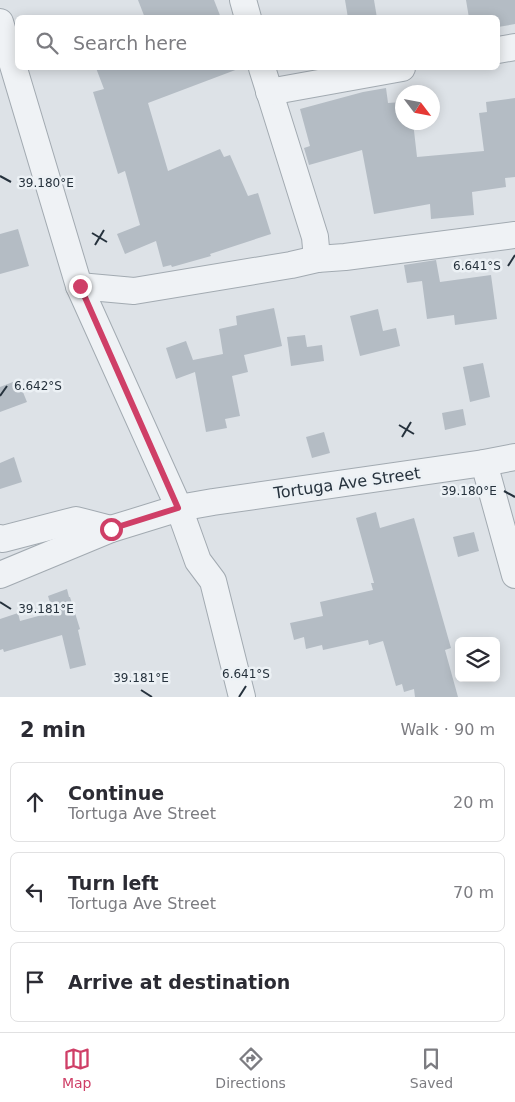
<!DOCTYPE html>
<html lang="en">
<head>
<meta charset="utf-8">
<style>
  :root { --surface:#fff; --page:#f2f2f3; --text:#2b2b33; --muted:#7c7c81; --line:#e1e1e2; --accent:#cf3f67 }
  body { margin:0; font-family:"DejaVu Sans",sans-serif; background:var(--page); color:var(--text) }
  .controls { position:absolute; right:15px; bottom:15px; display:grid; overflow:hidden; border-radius:8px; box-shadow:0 2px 12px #0003 }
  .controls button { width:45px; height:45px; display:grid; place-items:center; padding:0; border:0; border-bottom:1px solid var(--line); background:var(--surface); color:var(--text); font:25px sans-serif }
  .compass { position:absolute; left:395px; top:85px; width:45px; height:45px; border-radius:50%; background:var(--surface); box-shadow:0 2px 12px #0003; rotate:122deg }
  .stop { position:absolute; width:15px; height:15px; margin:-11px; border:4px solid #cf3f67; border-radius:50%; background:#fff }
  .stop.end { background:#cf3f67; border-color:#fff; box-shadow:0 1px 5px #0008 }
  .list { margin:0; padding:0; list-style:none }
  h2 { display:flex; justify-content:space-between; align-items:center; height:65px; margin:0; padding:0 20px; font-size:21px }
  h2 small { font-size:16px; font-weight:400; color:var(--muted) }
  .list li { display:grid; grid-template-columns:32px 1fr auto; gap:15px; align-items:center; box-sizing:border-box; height:80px; margin:0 10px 10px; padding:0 10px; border:1px solid var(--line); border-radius:8px }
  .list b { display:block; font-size:19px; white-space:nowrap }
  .list p { margin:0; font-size:16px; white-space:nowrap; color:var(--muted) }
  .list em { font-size:16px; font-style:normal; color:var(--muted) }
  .icon { flex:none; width:28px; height:28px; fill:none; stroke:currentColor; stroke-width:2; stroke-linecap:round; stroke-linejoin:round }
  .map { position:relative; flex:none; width:515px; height:697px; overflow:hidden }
  .search { position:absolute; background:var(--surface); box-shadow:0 2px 12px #0003; left:15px; right:15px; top:15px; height:55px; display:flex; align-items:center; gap:12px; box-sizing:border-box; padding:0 18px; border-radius:8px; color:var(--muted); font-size:19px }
  .sheet { height:335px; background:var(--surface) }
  nav { display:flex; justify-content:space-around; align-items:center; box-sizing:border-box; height:70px; border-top:1px solid var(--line); background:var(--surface); font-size:14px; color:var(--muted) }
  nav a { display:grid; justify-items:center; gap:2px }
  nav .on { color:var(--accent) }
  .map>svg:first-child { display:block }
</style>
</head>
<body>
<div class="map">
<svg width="515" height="697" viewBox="0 0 515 697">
  <rect width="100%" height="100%" fill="#dde2e7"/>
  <!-- building -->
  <g fill="#b4bcc4">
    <path d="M138,0H214L221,18H145Z"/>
    <path d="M345,0H374L377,18H348Z"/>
    <path d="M466,0H515V24L498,27V18H469Z"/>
    <path d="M96,68H238V69L148,103L168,171L220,149L224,157L230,155L248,196L258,193L271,234L210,254L211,256L172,267L171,265L163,267L156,241L125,254L117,234L140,225L125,171L118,174L93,92L104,89Z"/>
    <path d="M386,88L388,103L402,102V122H413L417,157L484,151L479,113L487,112L486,102L515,98V177L505,178L506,187L472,192L474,215L431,219L430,204L374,214L362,150L309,165L304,148L310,146L300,109L363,92Z"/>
    <path d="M18,229L29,266L0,274V234Z"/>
    <path d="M436,260L440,282L491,275L497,319L455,325L454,315L427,319L422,281L407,283L404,265Z"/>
    <path d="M274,308L282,346L244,355L248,372L232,376L240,416L225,419L227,428L206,432L195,372L176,379L166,348L186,341L193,360L223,354L219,329L237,325L236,316Z"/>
    <path d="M378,309L383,331L396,328L400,346L360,356L350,316Z"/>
    <path d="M305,335L307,347L322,345L324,361L291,366L287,337Z"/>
    <path d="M483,363L490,397L470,402L463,367Z"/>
    <path d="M18,380L27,402L0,412V387Z"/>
    <path d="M463,409L466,425L445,430L442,413Z"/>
    <path d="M324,432L330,453L312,458L306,437Z"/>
    <path d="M14,457L22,482L0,489V463Z"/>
    <path d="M376,512L380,528L414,518L451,648L445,650L458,697H415L414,689L404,692L402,684L396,686L383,641L369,645L368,640L323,650L322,645L306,649L304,637L294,640L290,623L323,616L320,602L373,590L371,583H374L356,518Z"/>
    <path d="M474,532L479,551L458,557L453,537Z"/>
    <path d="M67,589L69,597H70L80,629L78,630L86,665L70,669L62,635L4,652L3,649L0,650V619L18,613L20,621L53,612L48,596Z"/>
  </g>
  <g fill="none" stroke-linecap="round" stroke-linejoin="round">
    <defs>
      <g id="minor">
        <path d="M243,0L248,18"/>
        <path d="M0,22L79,286L179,508L198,561L213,581L242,697"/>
        <path d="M498,50L515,47"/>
        <path d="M262,68L315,237L317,259"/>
        <path d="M269,92L402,68"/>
        <path d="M79,286L134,291L291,265L317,259L345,257L515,235"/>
        <path d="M484,463L515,575"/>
        <path d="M0,538L3,539L76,520L111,529"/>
        <path d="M0,575L111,529L179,508L213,502L484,463L515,457"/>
      </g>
    </defs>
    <!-- minor casing -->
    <use href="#minor" stroke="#a2aab1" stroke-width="28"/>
    <!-- minor -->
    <use href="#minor" stroke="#eff2f5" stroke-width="26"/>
  </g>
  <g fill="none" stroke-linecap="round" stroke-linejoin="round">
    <!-- route -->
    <path stroke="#cf3f67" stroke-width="6" d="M80,286L178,508L111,529"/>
  </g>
  <!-- ticks -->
  <path fill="none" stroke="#26323d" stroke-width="2" d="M0,176L11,182M92,233L107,242M95,245L104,230M508,266L515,255M0,396L7,386M399,425L414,434M402,437L411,422M504,491L515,497M0,602L11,609M141,690L152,697M239,697L246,686"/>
  <g text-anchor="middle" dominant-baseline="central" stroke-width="5" stroke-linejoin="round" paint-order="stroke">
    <!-- street labels -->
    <g font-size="16" fill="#26323d" stroke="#ecf1f5">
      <text transform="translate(347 483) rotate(-8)">Tortuga Ave Street</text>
    </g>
  </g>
  <g font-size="12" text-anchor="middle" fill="#26323d" stroke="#ecf1f5" stroke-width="5" stroke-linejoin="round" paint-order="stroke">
    <text x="46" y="187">39.180°E</text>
    <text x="477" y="270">6.641°S</text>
    <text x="38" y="390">6.642°S</text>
    <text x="469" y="495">39.180°E</text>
    <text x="46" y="613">39.181°E</text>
    <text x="246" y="678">6.641°S</text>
    <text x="141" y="682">39.181°E</text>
  </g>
</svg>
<div class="controls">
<button><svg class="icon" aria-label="layers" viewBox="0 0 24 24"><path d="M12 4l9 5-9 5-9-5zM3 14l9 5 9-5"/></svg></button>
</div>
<svg class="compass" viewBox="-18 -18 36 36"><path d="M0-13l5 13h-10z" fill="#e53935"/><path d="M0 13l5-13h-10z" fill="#7c7c81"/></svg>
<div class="stop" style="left:111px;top:529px"></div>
<div class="stop end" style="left:80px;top:286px"></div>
<div class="search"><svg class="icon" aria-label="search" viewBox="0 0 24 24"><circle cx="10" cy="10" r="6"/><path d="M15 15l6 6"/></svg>Search here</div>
</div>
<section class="sheet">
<h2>2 min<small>Walk · 90 m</small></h2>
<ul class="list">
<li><svg class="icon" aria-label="ahead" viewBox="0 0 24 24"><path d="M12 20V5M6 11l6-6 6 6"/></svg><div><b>Continue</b><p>Tortuga Ave Street</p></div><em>20 m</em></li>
<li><svg class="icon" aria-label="left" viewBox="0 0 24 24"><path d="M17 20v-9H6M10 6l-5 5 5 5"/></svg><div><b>Turn left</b><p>Tortuga Ave Street</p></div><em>70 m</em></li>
<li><svg class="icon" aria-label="arrive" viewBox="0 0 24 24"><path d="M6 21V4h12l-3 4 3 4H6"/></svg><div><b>Arrive at destination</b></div></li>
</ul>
</section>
<nav>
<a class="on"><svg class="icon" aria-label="map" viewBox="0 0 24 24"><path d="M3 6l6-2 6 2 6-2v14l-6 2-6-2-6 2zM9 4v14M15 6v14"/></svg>Map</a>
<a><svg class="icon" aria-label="directions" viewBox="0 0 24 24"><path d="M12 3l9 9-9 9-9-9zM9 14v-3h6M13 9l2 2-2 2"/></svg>Directions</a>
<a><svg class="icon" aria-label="saved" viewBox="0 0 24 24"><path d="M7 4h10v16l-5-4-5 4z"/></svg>Saved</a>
</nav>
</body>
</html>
